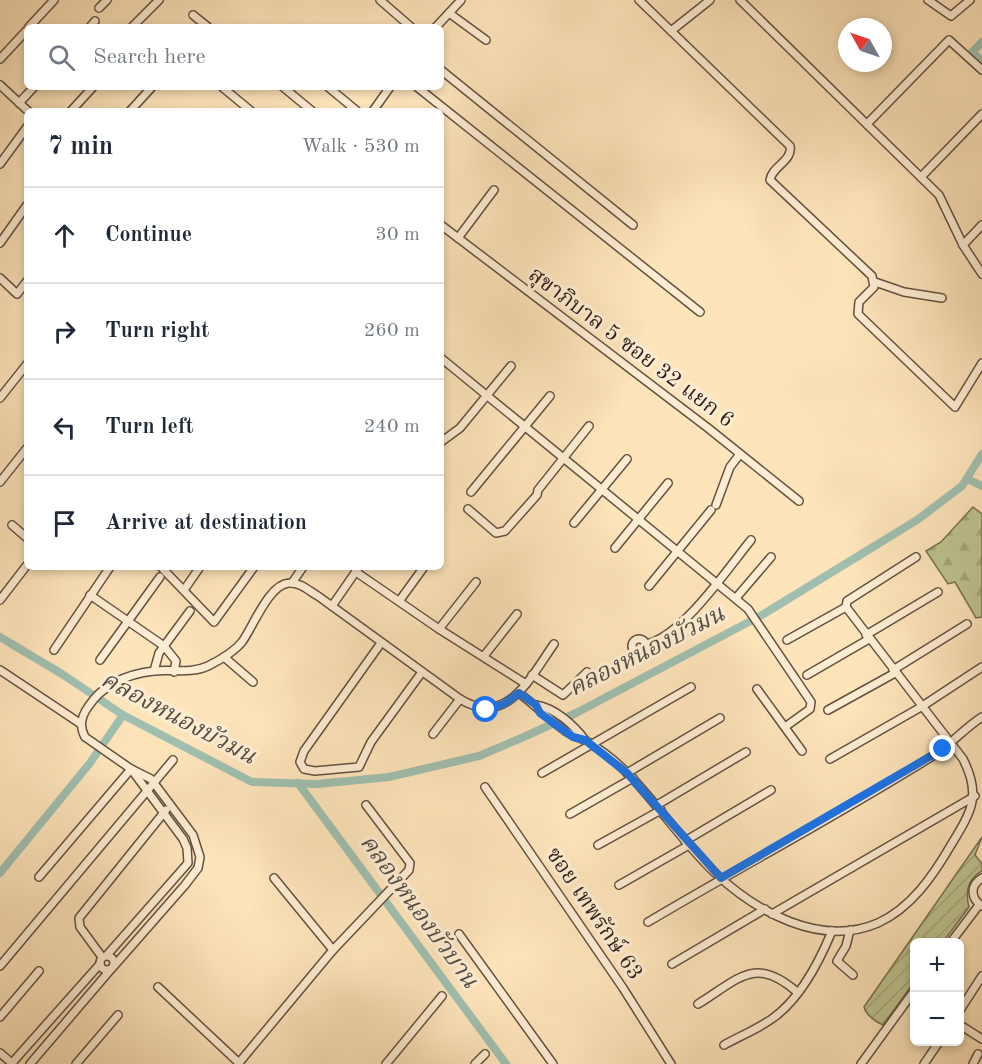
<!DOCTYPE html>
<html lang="en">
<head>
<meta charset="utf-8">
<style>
  :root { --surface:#fff; --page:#f6f6f7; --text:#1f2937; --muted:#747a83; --line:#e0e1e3 }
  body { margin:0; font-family:"Old Standard TT","Noto Serif Thai",serif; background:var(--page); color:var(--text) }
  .controls { position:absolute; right:18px; bottom:18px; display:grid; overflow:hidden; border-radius:9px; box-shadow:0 3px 9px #0003 }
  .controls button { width:54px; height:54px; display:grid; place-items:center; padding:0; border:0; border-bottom:2px solid var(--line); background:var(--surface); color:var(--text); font:30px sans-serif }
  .compass { position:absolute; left:838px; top:18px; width:54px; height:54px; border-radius:50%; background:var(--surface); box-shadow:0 3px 9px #0003; rotate:310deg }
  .stop { position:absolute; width:18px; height:18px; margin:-14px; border:4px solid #1a73e8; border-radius:50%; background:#fff }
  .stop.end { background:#1a73e8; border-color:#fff; box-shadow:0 2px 6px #0008 }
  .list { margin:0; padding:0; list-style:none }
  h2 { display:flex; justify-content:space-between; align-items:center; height:78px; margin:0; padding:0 24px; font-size:26px }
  h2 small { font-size:20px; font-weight:400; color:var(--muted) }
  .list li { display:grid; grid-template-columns:39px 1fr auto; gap:18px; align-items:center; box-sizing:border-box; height:96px; padding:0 24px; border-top:2px solid var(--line) }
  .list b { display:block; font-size:22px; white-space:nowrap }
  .list em { font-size:20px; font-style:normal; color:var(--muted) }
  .icon { flex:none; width:33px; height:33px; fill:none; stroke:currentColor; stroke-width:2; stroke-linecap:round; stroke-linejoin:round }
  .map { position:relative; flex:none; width:982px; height:1064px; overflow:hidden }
  .search { position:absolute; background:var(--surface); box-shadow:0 3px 9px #0003; left:24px; top:24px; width:420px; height:66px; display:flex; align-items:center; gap:15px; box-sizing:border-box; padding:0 21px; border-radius:9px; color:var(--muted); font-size:22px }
  .panel { position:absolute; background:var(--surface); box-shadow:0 3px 9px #0003; left:24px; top:108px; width:420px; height:462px; border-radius:9px }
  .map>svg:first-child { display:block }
</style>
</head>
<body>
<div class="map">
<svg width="982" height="1064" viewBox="0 0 982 1064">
  <defs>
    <pattern id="forest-firs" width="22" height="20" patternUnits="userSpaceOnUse" patternTransform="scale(1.5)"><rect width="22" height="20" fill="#bec491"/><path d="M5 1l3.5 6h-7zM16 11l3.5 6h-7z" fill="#a4a87c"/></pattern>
    <pattern id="garden-furrows" width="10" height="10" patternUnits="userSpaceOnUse" patternTransform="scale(1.5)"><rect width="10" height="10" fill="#bec491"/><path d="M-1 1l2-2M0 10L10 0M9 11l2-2" fill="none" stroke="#a4a87c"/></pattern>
  </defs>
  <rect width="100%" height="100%" fill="#fee4bb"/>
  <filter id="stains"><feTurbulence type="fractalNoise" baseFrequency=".00333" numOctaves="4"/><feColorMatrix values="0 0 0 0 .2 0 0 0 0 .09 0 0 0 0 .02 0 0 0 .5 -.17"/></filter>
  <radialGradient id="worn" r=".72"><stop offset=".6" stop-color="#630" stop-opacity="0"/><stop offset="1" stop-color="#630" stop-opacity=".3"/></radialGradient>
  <!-- forest -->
  <path fill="url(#forest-firs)" stroke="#777154" stroke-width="1.5" d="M973,507L982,514V617L976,618L955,582L948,584L926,551L941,542Z"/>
  <!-- garden -->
  <path fill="url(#garden-furrows)" stroke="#777154" stroke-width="1.5" d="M982,837L975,855L982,864V871C968,879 965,892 969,907L943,942H914V982L883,1025C876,1022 866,1015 864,1007Z"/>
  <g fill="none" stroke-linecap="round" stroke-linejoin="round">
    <!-- canal -->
    <g stroke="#a0bfb0" stroke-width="8">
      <path d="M982,42L972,52L982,61"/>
      <path d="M967,479L982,486"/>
      <path d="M0,637L62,674L123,715L252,782L317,784L389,777L479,756L526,736L576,713L762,615L917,520L962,486L982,454"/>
      <path d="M298,783L506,1064"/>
      <path d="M0,873L90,763L123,715"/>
    </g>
    <defs>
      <g id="street">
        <path d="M380,0L411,27"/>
        <path d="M639,0L790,146C793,161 772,166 770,180L872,276L874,287L859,302L858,314L955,407L982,363"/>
        <path d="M740,0L939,195L963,245L982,274"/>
        <path d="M928,0L951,16L970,0"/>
        <path d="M99,8L107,0"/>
        <path d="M449,13L486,40"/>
        <path d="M193,15L208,27"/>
        <path d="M29,27L54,0"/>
        <path d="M90,27L95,21"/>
        <path d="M132,27L159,0"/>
        <path d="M436,27L461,0"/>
        <path d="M671,31L710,0"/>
        <path d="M0,59L27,30"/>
        <path d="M441,70L633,225"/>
        <path d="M0,85L28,111"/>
        <path d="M222,87L251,111"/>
        <path d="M283,87L312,111"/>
        <path d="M328,87L357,111"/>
        <path d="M417,87L700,312"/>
        <path d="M19,103L34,87"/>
        <path d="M71,111L93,87"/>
        <path d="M130,111L152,87"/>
        <path d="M373,111L390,87"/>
        <path d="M867,124L949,40L982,70"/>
        <path d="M0,164L27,127"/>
        <path d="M921,177L982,114"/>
        <path d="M441,225L708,428L799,501"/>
        <path d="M458,238L494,190"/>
        <path d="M0,243L27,205"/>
        <path d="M963,245L982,225"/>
        <path d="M0,278L17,294L27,281"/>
        <path d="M875,282L904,292L942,298"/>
        <path d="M441,358L748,609L811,702L810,709L785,727"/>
        <path d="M0,398L27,364"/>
        <path d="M441,442L460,428L511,366"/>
        <path d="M0,482L27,448"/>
        <path d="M471,492L550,396"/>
        <path d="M716,505L730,467L740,454"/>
        <path d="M468,509L496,533L505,531L537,495L538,490L589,426"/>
        <path d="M574,523L627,459"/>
        <path d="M12,525L27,538"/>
        <path d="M615,548L668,483"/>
        <path d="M161,567L214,622L254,567"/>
        <path d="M356,572L439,629L526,684"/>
        <path d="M292,583L303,567"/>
        <path d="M649,586L711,510"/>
        <path d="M184,590L200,567"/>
        <path d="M90,595L164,646L176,661L174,672"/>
        <path d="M736,598L771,557"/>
        <path d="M0,600L27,565"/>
        <path d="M400,600L424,567"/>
        <path d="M332,606L359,567"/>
        <path d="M439,629L476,582"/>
        <path d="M866,635L938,592"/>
        <circle cx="639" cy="646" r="7"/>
        <path d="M787,640L846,607"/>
        <path d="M381,643L304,751L300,762L304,769L315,771L359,767L371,742L422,672"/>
        <path d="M646,644C681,638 728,568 751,540"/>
        <path d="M54,650L110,567"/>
        <path d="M484,656L517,614"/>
        <path d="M224,657L253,682"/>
        <path d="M100,660L160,577"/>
        <path d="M0,670L81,724"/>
        <path d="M893,670L967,624"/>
        <path d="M154,671L159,653L190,611"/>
        <path d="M532,675L563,695L587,672"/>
        <path d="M807,675L869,639"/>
        <path d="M757,689L802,751"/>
        <path d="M519,693C535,705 547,718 564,730C571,736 580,737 588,742C603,751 621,766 633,779C661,809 684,843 714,872C755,911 820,948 878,923C911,908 933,876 951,845C971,812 982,796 963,759L846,607L847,601L916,557"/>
        <path d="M536,705C555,708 574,725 585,740"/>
        <path d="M828,710L895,673"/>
        <path d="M433,734L460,699"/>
        <path d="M830,759L921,707L982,667"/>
        <path d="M542,773L691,687"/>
        <path d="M627,773L720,718"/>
        <path d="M485,787L623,988L671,1064"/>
        <path d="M657,805L746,752"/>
        <path d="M570,814L633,778"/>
        <path d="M685,841L771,790"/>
        <path d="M598,845L661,810"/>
        <path d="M39,877L131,769"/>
        <path d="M274,878L333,950"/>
        <path d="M982,878C970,885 970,898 982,906"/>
        <path d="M619,885L689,845"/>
        <path d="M772,914L975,796"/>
        <path d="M648,922C744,865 842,813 936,754C952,743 965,728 982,717"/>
        <path d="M850,930L846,946L837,961L853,975"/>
        <path d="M459,934L553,1064"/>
        <path d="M951,942L979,905"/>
        <path d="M107,955L188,863L187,848L183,839L131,769"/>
        <circle cx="107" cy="963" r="7"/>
        <path d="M102,957L80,927L79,918L166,810"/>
        <path d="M672,964L765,909"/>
        <path d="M0,966L173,760"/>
        <path d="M114,966L185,885L198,868L200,857L193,835L151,779L131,769L85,737C79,726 81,717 88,707C103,684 127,674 154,671C171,669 191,674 208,666C220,660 234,652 242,642C253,627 269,584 289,583C300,582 309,591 318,596L460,699C507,728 530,678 554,644"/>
        <path d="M158,987L239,1063"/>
        <path d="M698,1004C739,979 755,955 797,992"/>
        <path d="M960,1010L982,976"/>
        <path d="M0,1017L39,971"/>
        <path d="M960,1025L982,1039"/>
        <path d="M724,1045C740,1036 758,1029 773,1018C800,999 820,960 832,931"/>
        <path d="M0,1053L13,1064"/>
        <path d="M11,1064L100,964"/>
        <path d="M30,1064L112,968"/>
        <path d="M76,1064L118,1015"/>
        <path d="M238,1064L333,950L409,870L410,863L366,805"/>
        <path d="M386,1064L442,996"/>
        <path d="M475,1064L485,1054"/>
        <path d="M861,1064L914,991"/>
        <path d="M924,1064L939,1042"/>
        <path d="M973,1064L978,1054"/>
      </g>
    </defs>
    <!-- street casing -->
    <use href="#street" stroke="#645040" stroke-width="10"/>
    <!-- street -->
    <use href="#street" stroke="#feedd3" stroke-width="7"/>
  </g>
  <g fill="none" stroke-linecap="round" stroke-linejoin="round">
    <!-- route -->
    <path stroke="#1a73e8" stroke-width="8" d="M486,710L504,704L519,693L536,705L540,713L573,737L585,740L627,773L721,878L943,749"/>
  </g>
  <g text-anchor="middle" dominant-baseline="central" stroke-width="6" stroke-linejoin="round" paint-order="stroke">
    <!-- street labels -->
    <g font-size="22" fill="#301e17" stroke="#feedd3">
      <text transform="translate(631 348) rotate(37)">สุขาภิบาล 5 ซอย 32 แยก 6</text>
      <text transform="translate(594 914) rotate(56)">ซอย เทพรักษ์ 63</text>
    </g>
    <!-- water labels -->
    <g font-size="24" font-style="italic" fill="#524e45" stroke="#feedd3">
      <text transform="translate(647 652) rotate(-27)">คลองหนองบัวมน</text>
      <text transform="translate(178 719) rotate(28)">คลองหนองบัวมน</text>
      <text transform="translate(418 912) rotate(54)">คลองหนองบัวบาน</text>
    </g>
  </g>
  <rect width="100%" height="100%" filter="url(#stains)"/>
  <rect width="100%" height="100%" fill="url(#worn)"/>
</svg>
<div class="controls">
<button>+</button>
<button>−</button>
</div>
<svg class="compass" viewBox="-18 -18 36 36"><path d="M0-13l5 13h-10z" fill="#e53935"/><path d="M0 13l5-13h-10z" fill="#747a83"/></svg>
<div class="stop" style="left:486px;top:710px"></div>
<div class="stop end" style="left:943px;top:749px"></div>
<div class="search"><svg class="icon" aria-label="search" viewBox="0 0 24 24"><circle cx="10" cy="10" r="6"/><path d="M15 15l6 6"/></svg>Search here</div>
<section class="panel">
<h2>7 min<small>Walk · 530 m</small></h2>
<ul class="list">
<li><svg class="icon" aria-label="ahead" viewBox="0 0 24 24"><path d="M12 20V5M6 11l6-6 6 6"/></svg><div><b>Continue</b></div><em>30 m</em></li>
<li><svg class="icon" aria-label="right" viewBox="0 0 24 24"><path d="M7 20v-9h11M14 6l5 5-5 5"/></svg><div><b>Turn right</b></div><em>260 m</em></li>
<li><svg class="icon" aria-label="left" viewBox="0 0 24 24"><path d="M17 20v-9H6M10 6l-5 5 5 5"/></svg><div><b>Turn left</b></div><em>240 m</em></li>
<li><svg class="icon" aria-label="arrive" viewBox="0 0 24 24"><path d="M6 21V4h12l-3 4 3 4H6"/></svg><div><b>Arrive at destination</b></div></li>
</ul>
</section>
</div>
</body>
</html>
